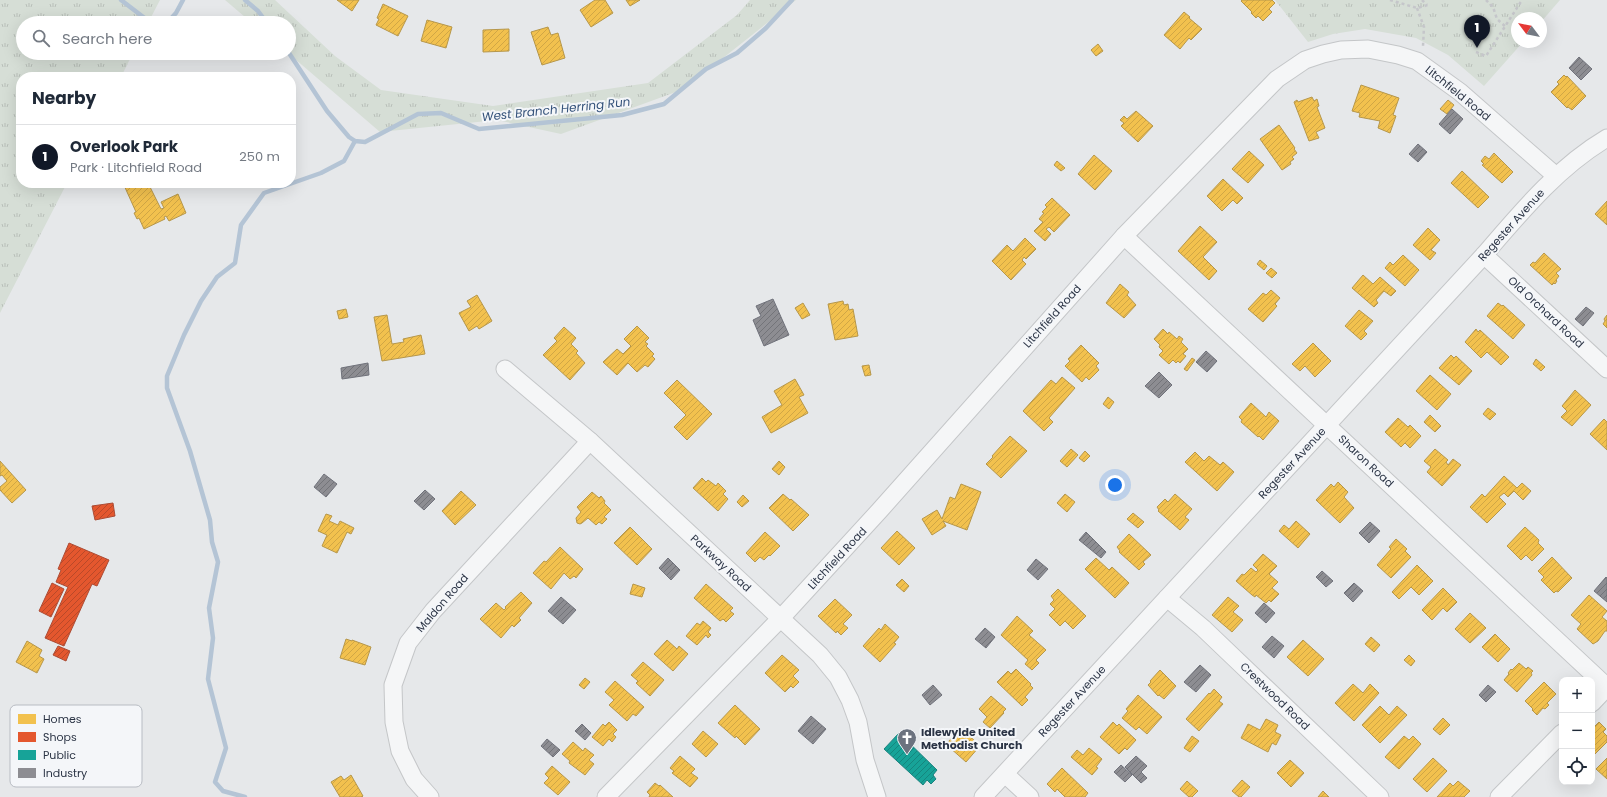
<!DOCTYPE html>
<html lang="en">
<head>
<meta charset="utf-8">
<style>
  :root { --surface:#fff; --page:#f6f6f7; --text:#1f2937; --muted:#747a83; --line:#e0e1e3; --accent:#111827 }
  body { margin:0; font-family:Poppins,sans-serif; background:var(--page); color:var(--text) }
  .controls { position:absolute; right:12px; bottom:12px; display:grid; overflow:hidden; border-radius:8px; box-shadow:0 4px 16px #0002 }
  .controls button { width:36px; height:36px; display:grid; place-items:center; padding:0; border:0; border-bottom:1px solid var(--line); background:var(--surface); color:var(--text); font:20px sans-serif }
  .compass { position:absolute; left:1511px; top:12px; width:36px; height:36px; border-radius:50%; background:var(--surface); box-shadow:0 4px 16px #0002; rotate:302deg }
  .you { position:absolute; left:1115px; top:485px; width:14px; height:14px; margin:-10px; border:3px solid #fff; border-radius:50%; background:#1a73e8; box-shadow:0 0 0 6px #1a73e833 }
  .badge { display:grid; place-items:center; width:26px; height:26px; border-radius:50%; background:var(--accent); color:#fff; font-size:13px; font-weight:700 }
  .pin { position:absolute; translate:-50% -33px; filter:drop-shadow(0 1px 2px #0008) }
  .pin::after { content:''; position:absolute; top:21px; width:14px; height:12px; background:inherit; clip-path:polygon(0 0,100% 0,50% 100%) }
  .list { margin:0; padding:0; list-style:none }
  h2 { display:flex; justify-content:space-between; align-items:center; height:52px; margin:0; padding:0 16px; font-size:17px }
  h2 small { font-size:13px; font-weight:400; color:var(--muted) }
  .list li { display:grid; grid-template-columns:26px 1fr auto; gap:12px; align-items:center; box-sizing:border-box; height:64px; padding:0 16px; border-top:1px solid var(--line) }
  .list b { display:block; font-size:15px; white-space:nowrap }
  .list p { margin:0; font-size:13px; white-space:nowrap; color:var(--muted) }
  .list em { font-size:13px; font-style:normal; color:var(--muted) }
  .icon { flex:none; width:22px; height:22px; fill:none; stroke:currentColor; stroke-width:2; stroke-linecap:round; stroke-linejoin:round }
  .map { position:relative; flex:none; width:1607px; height:797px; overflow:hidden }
  .search { position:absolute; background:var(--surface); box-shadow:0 4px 16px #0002; left:16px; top:16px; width:280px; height:44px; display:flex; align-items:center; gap:10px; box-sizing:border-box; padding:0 14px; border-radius:22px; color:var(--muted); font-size:15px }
  .panel { position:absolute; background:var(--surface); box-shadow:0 4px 16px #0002; left:16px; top:72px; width:280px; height:116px; border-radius:16px }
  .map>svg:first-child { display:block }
</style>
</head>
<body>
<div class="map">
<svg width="1607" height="797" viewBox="0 0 1607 797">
  <defs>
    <pattern id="grass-tufts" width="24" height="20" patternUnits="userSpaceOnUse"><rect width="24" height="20" fill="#d6ded6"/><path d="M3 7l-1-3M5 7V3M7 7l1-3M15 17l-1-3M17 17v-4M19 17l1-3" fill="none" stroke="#b8bfb9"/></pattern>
    <pattern id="homes-hatch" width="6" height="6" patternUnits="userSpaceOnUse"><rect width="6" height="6" fill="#f2c14e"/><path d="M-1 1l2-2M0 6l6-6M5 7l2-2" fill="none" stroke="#d0a645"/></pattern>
    <pattern id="shops-hatch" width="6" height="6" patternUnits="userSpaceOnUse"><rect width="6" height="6" fill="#e4572e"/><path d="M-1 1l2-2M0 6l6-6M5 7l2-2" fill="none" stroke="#b94929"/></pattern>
    <pattern id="public-hatch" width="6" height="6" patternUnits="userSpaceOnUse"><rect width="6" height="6" fill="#17a398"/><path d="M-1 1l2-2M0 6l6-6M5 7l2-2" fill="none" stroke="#15867e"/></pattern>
    <pattern id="industry-hatch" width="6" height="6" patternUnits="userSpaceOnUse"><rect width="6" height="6" fill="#8d8d92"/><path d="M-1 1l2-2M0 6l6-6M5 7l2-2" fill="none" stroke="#737479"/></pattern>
  </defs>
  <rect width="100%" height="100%" fill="#e6e8ea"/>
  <!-- grass -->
  <g fill="url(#grass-tufts)">
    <path d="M0,0H160L148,23H23V53H133L121,77H21V183H67L0,313Z"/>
    <path d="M225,0H275L335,56L381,90L493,106L648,83L737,15L750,0H796L684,89L561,134L497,120L380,132L288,53H289V23H252Z"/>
    <path d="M1275,0H1560L1541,22V18H1517V42H1523L1484,86L1448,55L1416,38L1365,29L1333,34L1308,42Z"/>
  </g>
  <!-- homes -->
  <g fill="url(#homes-hatch)" stroke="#b6974b">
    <path d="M337,0H359L352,11Z"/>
    <path d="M595,0H605L613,13L591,27L580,10Z"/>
    <path d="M626,0H640L630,6Z"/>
    <path d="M1242,0H1272L1275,3L1269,9L1272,12L1263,21L1258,16L1256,18L1251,13L1252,12L1241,1Z"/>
    <path d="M383,4L408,16L398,36L376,25L379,19L377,18Z"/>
    <path d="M1184,12L1190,17L1189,18L1202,29L1191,40L1189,38L1180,49L1164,35Z"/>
    <path d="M427,20L452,27L446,48L421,41Z"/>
    <path d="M548,27L551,35L558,33L565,58L542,65L531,32Z"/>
    <path d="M509,29V51L483,52V30Z"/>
    <path d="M1098,44L1103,51L1096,56L1091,50Z"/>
    <path d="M1564,75L1566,77L1567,76L1586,96L1572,110L1568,107L1567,108L1551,92L1559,84L1557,82Z"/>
    <path d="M1361,85L1399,98L1393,115L1396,116L1390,133L1378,128L1380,121L1359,117L1360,113L1352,111Z"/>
    <path d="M1312,97L1314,101L1317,99L1319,106L1317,107L1325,128L1316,132L1319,138L1309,141L1294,102L1297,100L1298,102Z"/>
    <path d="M1448,100L1454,105L1447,114L1440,109Z"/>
    <path d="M1136,111L1153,126L1138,142L1121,126L1124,123L1120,120L1124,116L1127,119Z"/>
    <path d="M1279,125L1295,148L1294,149L1297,153L1292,157L1294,159L1290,162L1291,164L1282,170L1260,139Z"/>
    <path d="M1249,151L1264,165L1248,183L1232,169Z"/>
    <path d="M1494,153L1513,172L1502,183L1482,165L1484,164L1481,161L1485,156L1489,159Z"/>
    <path d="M1094,155L1112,171L1095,190L1078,174Z"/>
    <path d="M1057,161L1065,168L1061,171L1054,165Z"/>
    <path d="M1462,171L1489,197L1478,208L1451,183Z"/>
    <path d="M1223,179L1243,198L1237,204L1233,200L1222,211L1207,196Z"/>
    <path d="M123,183H148L161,209L164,208L161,202L178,194L186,213L169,221L166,216L164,217L165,219L144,229L139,218L137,219L134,213L136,212Z"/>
    <path d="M1052,198L1070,215L1054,232L1049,227L1046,229L1051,234L1045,241L1034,231L1043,222L1039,219L1044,213L1042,212L1047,207L1045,205Z"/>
    <path d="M1607,201V225L1595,214Z"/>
    <path d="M1200,226L1217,242L1203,257L1217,271L1209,280L1178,251Z"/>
    <path d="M1428,228L1440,240L1431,250L1436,253L1430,260L1413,245Z"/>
    <path d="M1025,238L1036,249L1026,259L1024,257L1022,260L1026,264L1011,280L992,261L1007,245L1013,251Z"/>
    <path d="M1544,253L1561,269L1556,273L1559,276L1556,280L1557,281L1555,284L1554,283L1552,285L1530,265L1533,262L1535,263Z"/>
    <path d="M1403,255L1419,270L1405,286L1385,268L1390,262L1393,265Z"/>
    <path d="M1260,260L1267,266L1264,270L1257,264Z"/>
    <path d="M1271,268L1277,273L1272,278L1266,273Z"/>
    <path d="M1363,275L1373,284L1380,277L1396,291L1391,296L1384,291L1376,300L1378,303L1374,307L1352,288Z"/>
    <path d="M1120,284L1129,292L1127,295L1136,305L1124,318L1106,303Z"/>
    <path d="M1271,290L1280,298L1275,304L1277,306L1263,322L1248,309L1263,293L1266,295Z"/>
    <path d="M477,295L492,321L479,329L477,326L469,331L459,313L471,307L467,301Z"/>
    <path d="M843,301L844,305L848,304L849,310L853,309L858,336L835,340L828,304Z"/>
    <path d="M803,303L810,315L802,319L795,308Z"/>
    <path d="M1498,303L1502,306L1503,305L1525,325L1513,339L1487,316Z"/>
    <path d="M346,309L348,317L339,319L337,311Z"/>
    <path d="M1359,310L1373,321L1364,331L1367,334L1361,340L1345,326Z"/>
    <path d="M387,315L392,344L404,342L403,339L421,335L425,354L382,361L374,317Z"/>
    <path d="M1607,315V328L1603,324L1605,321L1604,319Z"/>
    <path d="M637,326L649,338L645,342L648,344L646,346L654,354L652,356L655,359L648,367L645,365L637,372L628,363L617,375L603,362L617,349L623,354L631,346L624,339Z"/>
    <path d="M564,327L576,338L571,344L578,351L576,353L585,363L570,380L543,355L557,341L554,338Z"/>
    <path d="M1163,329L1168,334L1169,332L1177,339L1179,336L1183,339L1181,342L1188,349L1183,354L1186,356L1180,363L1178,361L1176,363L1173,360L1169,364L1159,355L1163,351L1159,347L1160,345L1154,339Z"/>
    <path d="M1476,329L1478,332L1480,330L1509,357L1501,365L1487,352L1481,358L1465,342Z"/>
    <path d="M1313,343L1331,361L1315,377L1305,366L1300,371L1292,364Z"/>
    <path d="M1081,345L1099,363L1096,366L1099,370L1089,380L1086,377L1082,382L1065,366L1070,361L1068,359Z"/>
    <path d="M1451,355L1454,358L1456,356L1472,371L1459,385L1439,368Z"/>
    <path d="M1192,358L1195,360L1187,371L1184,369Z"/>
    <path d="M1536,359L1545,367L1541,371L1533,364Z"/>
    <path d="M869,365L871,375L865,376L862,366Z"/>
    <path d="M1430,375L1451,394L1437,410L1416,391Z"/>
    <path d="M1062,377L1075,388L1049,418L1053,422L1044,431L1023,411L1051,380L1056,384Z"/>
    <path d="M795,379L804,395L799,397L808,413L771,433L762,417L782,405L774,391Z"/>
    <path d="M677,380L712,414L687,440L674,427L686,415L664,393Z"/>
    <path d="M1575,390L1591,405L1572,426L1561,417L1567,411L1562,406Z"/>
    <path d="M1108,397L1114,402L1109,409L1103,404Z"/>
    <path d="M1251,403L1266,417L1269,412L1279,421L1263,440L1259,436L1258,437L1241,422L1242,420L1239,417Z"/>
    <path d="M1488,408L1496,414L1490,420L1483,414Z"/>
    <path d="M1430,415L1441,426L1435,432L1424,422Z"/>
    <path d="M1398,418L1408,427L1410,425L1421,436L1410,448L1405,443L1401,447L1385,432Z"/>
    <path d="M1604,419L1607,422V450L1590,434Z"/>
    <path d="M1010,436L1027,451L1001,478L986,464L993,457L992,456Z"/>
    <path d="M1071,449L1078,455L1067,467L1060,461Z"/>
    <path d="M1435,449L1448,460L1446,462L1448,465L1453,459L1461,465L1442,486L1427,472L1431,467L1424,461Z"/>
    <path d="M1085,451L1090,456L1084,462L1079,458Z"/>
    <path d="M1195,452L1204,461L1209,456L1220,465L1223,462L1234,472L1217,491L1185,462Z"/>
    <path d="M0,461L26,490L12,503L0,490V487L7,481L2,475L0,476Z"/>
    <path d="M779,461L785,467L779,475L772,469Z"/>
    <path d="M1504,476L1517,488L1522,483L1531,491L1523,500L1514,491L1508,497L1504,493L1499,497L1506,504L1487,523L1470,507L1482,494L1485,497Z"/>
    <path d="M702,478L706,482L708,480L716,486L718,483L726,491L723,494L728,499L718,511L693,488Z"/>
    <path d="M1338,482L1348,492L1344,497L1354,508L1340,523L1316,500L1331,484L1334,487Z"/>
    <path d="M961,484L981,492L967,530L943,521L946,526L932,535L922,519L937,510L942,519L950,497L955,499Z"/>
    <path d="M461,491L476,505L455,525L442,511Z"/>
    <path d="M592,492L599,498L601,496L605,501L604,503L611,510L604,517L607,519L602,524L599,522L596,525L588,518L582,523L580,524L577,523L576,518L581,512L577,507Z"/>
    <path d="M783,494L790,500L791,499L809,515L793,531L769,508Z"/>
    <path d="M1065,494L1075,502L1067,512L1057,503Z"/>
    <path d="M1175,494L1192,509L1185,517L1189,520L1180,530L1158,511L1159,510L1157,507L1165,499L1168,502Z"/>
    <path d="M743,495L749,501L742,507L737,502Z"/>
    <path d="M1133,513L1144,522L1138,528L1127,519Z"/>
    <path d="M326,514L332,516L329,521L338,525L340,521L354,528L351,534L347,532L337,553L322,546L327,535L318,531Z"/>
    <path d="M1296,521L1310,534L1298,548L1279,531L1284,525L1289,529Z"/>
    <path d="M630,527L652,549L637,565L614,543Z"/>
    <path d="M1525,527L1539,540L1538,543L1544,549L1532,561L1526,555L1521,560L1507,546Z"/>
    <path d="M897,531L915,548L899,565L881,548Z"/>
    <path d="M765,532L780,546L770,556L769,555L764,560L760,557L755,562L746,553Z"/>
    <path d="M1129,534L1151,555L1143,562L1145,564L1139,570L1119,552L1120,551L1117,547Z"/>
    <path d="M1396,539L1407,549L1405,551L1411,557L1391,578L1377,565L1391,549L1389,547Z"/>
    <path d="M560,547L583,569L576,578L574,576L570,579L564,573L551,589L533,573L544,561L546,562Z"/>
    <path d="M1263,554L1277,566L1269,574L1278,582L1272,588L1279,594L1271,602L1269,600L1266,603L1256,595L1255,597L1252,595L1236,581L1242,574L1244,575L1251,568L1256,572L1258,570L1253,565Z"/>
    <path d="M1552,557L1572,578L1558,592L1556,591L1554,593L1541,580L1544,577L1538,571Z"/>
    <path d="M1096,558L1109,570L1112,567L1129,583L1115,598L1085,569Z"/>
    <path d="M1417,565L1433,581L1419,595L1411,587L1399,599L1392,592Z"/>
    <path d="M902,579L909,586L904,592L896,585Z"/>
    <path d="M633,584L645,588L642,597L630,594Z"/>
    <path d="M706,584L733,608L730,611L734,614L726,622L723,619L720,621L694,598Z"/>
    <path d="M1443,588L1457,602L1447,612L1443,608L1432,620L1422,610Z"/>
    <path d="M1058,589L1086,616L1073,629L1065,621L1060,626L1049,615L1055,609L1050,604L1054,600L1051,596Z"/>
    <path d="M521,592L532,603L519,618L521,620L514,627L512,625L501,638L480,619L496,603L504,610L506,608L505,607Z"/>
    <path d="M1589,595L1607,611L1602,617L1607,621V631H1605L1598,641L1593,644L1577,629L1581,624L1571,615Z"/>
    <path d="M1228,597L1239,606L1233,612L1243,620L1232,632L1212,615Z"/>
    <path d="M835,599L852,615L843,624L848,628L841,635L837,631L836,633L818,616Z"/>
    <path d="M1470,613L1486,628L1470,643L1455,629Z"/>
    <path d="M1017,616L1033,631L1029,635L1046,650L1036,660L1039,663L1032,670L1025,664L1028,660L1001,635Z"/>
    <path d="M703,621L711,628L708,632L711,635L708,638L706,635L697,645L686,636L697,623L700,625Z"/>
    <path d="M885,624L899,637L894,643L896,644L880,662L863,646L879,628L881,630Z"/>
    <path d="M1495,634L1510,649L1498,662L1482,647Z"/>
    <path d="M1371,637L1380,645L1374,652L1365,644Z"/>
    <path d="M346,639L352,641V640L371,647L365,665L340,658Z"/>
    <path d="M667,640L677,649L679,646L688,654L673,671L654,654Z"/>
    <path d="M1303,640L1324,659L1308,676L1287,657Z"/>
    <path d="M27,641L42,650L39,656L44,659L37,673L16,662Z"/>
    <path d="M782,655L799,670L793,676L799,682L793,688L791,686L785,692L765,673Z"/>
    <path d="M1409,655L1415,661L1411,666L1404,660Z"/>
    <path d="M643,662L664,680L650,696L636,683L638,681L631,675Z"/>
    <path d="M1519,663L1526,669L1528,667L1533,671L1531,673L1532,675L1517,692L1504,680L1509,674L1508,673L1511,669L1512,670Z"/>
    <path d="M1016,669L1031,684L1030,685L1033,688L1025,697L1028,700L1022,706L997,682L1008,671L1011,674Z"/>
    <path d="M1160,670L1176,686L1164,699L1159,695L1158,696L1148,685L1151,682L1150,681Z"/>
    <path d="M585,678L590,682L584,689L579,685Z"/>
    <path d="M615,681L644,707L636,716L633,714L627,721L609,705L614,700L605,692Z"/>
    <path d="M1544,682L1556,694L1547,703L1549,705L1545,709L1543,708L1537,715L1532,710L1533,709L1525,701Z"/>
    <path d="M1353,684L1363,693L1370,684L1379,693L1354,721L1335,703Z"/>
    <path d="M1214,689L1222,697L1219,701L1223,704L1199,731L1186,719L1209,693L1210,694Z"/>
    <path d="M1138,695L1162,717L1147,734L1139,727L1136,730L1122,718L1128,711L1126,709Z"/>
    <path d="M991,696L1006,709L1003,712L1004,713L990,728L983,722L987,717L979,709Z"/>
    <path d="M735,705L760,729L745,745L736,736L735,738L718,723Z"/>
    <path d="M1380,706L1389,715L1397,706L1407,715L1380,743L1362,725Z"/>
    <path d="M1443,718L1450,725L1440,735L1433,729Z"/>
    <path d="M1266,719L1278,725L1275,732L1281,735L1276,745L1272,743L1268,752L1241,738L1248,724L1260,730Z"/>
    <path d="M609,722L617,730L613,734L616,737L612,742L609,739L603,746L592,737L603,724L605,726Z"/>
    <path d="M1113,722L1117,726L1119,724L1136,740L1127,750L1125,748L1119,754L1100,737Z"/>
    <path d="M1599,722L1606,729L1603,732L1607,736V742L1594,755L1592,753V729Z"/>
    <path d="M961,728L977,743L976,744L979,747L966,762L949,747L951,744L948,742Z"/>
    <path d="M703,731L718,744L706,757L692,744Z"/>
    <path d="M1192,736L1199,741L1190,752L1184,748Z"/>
    <path d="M1404,736L1409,740L1413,736L1421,744L1399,769L1385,757Z"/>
    <path d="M573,742L583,751L585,748L594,755L589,760L594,764L585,775L569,763L570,761L562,754Z"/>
    <path d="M1089,748L1102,759L1096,767L1098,768L1092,775L1071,757L1077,750L1083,755Z"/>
    <path d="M680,756L695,769L691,773L698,778L690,787L672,773L674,771L670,768Z"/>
    <path d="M1433,758L1447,771L1427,792L1413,779Z"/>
    <path d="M1607,758V779L1596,769Z"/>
    <path d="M1290,760L1304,773L1291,787L1277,773Z"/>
    <path d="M552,766L570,782L558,795L544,783L549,778L545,774Z"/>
    <path d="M1062,768L1088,793L1085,797H1065L1057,789L1055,792L1047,784Z"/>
    <path d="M351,775L363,796L362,797H340L331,782L341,776L344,780Z"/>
    <path d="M1242,780L1250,787L1241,797H1239L1232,791Z"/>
    <path d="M1187,781L1198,791L1192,797H1189L1180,789Z"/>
    <path d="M1458,781L1470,791L1464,797H1437L1450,783L1453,786Z"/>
    <path d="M655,783L659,786L660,785L673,797H649L650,795L647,792Z"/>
    <path d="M1323,791L1329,797H1318Z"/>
  </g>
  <!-- shops -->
  <g fill="url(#shops-hatch)" stroke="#ac4c35">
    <path d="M113,503L115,516L95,520L92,506Z"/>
    <path d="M69,543L109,560L97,586L92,584L64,646L45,638L68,587L56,582L61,570L58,569Z"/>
    <path d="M52,583L64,589L51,617L39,611Z"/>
    <path d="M58,646L70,651L66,661L53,655Z"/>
  </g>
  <!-- public -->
  <path fill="url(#public-hatch)" stroke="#1d827f" d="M899,733L937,770L933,775L936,779L931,784L927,780L923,785L884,749Z"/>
  <!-- industry -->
  <g fill="url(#industry-hatch)" stroke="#70727b">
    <path d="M1579,57L1592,69L1581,80L1569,68Z"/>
    <path d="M1452,109L1463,119L1450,134L1439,124Z"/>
    <path d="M1418,144L1427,152L1418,162L1409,154Z"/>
    <path d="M773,299L789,335L764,346L753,320L761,316L756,306Z"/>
    <path d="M1586,307L1594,313L1583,326L1575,319Z"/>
    <path d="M1206,351L1217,361L1207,372L1196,362Z"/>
    <path d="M368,363L369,375L342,379L341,368Z"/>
    <path d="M1159,372L1172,385L1159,398L1145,386Z"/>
    <path d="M324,474L337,484L326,497L314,487Z"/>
    <path d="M425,490L435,499L424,510L414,501Z"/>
    <path d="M1370,522L1380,531L1369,543L1359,533Z"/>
    <path d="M1086,532L1106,552L1101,558L1079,540Z"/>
    <path d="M668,558L680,570L671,580L659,568Z"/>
    <path d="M1036,559L1048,569L1038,580L1027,570Z"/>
    <path d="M1322,571L1333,581L1326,587L1316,577Z"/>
    <path d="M1606,577L1607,578V602L1594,591Z"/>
    <path d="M1354,583L1363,591L1353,602L1344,593Z"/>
    <path d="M561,597L576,610L563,624L548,611Z"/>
    <path d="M1264,603L1275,613L1266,623L1255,613Z"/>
    <path d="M985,628L995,637L986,648L975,639Z"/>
    <path d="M1272,636L1284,646L1274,658L1262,647Z"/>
    <path d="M1200,665L1211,675L1196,692L1184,682Z"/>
    <path d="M933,685L942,695L930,705L922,695Z"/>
    <path d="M1488,685L1496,692L1486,702L1479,695Z"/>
    <path d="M811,716L826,729L813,744L798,731Z"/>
    <path d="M582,724L591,733L585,740L575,731Z"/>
    <path d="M547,739L560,750L553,757L541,746Z"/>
    <path d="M1136,756L1147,766L1141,772L1147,778L1141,783L1125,767Z"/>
    <path d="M1121,765L1132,775L1125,782L1114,772Z"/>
  </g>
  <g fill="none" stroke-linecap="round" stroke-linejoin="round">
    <!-- stream -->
    <g stroke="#b4c4d5" stroke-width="4.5">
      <path d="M121,0L151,23"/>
      <path d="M245,0L258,11L267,23"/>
      <path d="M167,23L176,13L183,0"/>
      <path d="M289,53L327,111L349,137L355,141L365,142L418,114L441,113L479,129L622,115L664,104L706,69L737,53L766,28L792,0"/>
      <path d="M245,797L223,791L215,782L226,748L208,679L213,638L209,608L218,562L212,542L210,520L190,451L167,388V376L184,335L201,301L217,277L235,263L241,225L264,193L321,173L344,161L355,141"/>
    </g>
    <defs>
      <g id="street">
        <path d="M1124,236L1607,687"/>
        <path d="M1484,255L1607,369"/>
        <path d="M505,369L590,441L820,655L838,677L850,700L858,722L865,760L877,797"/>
        <path d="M1167,598L1203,628L1380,797"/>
        <path d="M1592,703L1607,687"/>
        <path d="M1005,774L1030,797"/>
        <path d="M430,797L414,779L400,751L394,722L393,685L408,643L433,611L590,441"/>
        <path d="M606,797L781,618L880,510L1124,236L1277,79L1305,60L1323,54L1341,50L1368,49L1398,55L1417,61L1460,92L1556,176"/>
        <path d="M983,797L1484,255C1521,212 1558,167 1607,138"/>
        <path d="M1499,797L1562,733"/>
      </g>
    </defs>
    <!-- street casing -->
    <use href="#street" stroke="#c4c6c8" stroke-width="19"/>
    <!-- path -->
    <g stroke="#c5c6ca" stroke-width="2.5" stroke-dasharray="3 3" stroke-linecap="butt">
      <path d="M1390,0L1417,8L1428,5"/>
      <path d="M1422,0L1427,5"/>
      <path d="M1486,0L1493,7L1497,19L1506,27"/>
      <path d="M1417,8L1424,27L1423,46"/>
      <path d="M1476,52L1486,56L1522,0"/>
    </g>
    <!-- street -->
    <use href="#street" stroke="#f5f6f7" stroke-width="17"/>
  </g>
  <!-- icons -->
  <defs>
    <symbol id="church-pin" viewBox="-11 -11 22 30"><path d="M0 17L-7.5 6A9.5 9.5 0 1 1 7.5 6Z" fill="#6c737f" stroke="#f4f6f9"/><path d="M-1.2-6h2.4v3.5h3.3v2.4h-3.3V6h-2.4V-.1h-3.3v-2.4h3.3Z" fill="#fff"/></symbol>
  </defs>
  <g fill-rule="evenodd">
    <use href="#church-pin" x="896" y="727" width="22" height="30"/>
  </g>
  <g text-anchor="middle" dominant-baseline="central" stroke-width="4" stroke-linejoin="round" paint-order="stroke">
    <!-- street labels -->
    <g font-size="11" fill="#2b3445" stroke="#f4f6f9">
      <text transform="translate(1458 93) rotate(39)">Litchfield Road</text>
      <text transform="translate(1511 225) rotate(-48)">Regester Avenue</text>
      <text transform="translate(1546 312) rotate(43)">Old Orchard Road</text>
      <text transform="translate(1052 316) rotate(-48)">Litchfield Road</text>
      <text transform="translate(1366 461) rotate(43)">Sharon Road</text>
      <text transform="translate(1292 463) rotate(-47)">Regester Avenue</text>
      <text transform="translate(837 558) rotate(-47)">Litchfield Road</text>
      <text transform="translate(721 563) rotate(43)">Parkway Road</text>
      <text transform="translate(442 603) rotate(-49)">Maldon Road</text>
      <text transform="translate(1275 696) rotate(44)">Crestwood Road</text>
      <text transform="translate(1072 701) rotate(-47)">Regester Avenue</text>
    </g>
    <!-- poi labels -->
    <g font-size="11" font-weight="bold" fill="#2b3445" stroke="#f4f6f9" text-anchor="start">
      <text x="921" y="732">Idlewylde United<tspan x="921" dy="13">Methodist Church</tspan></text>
    </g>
    <!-- water labels -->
    <g font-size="12" font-style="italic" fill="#34527a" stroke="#f4f6f9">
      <text transform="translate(556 109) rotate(-6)">West Branch Herring Run</text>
    </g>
  </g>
  <!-- legend -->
  <rect x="10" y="705" width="132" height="82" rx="6" fill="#f4f6f9" stroke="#b8bcc3" stroke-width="1"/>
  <rect x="18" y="714" width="18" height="10" fill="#f2c14e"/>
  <rect x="18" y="732" width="18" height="10" fill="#e4572e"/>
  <rect x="18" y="750" width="18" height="10" fill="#17a398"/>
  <rect x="18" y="768" width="18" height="10" fill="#8d8d92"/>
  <g font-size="11" fill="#2b3445">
    <text x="43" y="723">Homes</text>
    <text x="43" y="741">Shops</text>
    <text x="43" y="759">Public</text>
    <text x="43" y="777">Industry</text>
  </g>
</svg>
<div class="controls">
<button>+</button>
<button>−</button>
<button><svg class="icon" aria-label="locate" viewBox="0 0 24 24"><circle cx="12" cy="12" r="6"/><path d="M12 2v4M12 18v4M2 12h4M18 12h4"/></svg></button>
</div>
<svg class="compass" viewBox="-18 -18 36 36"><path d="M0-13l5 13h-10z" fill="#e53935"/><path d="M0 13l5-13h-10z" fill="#747a83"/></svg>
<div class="you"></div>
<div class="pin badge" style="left:1477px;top:48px">1</div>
<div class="search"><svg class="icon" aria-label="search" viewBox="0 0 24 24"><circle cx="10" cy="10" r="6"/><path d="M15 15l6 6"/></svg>Search here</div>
<section class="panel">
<h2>Nearby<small></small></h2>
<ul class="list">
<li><span class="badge">1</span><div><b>Overlook Park</b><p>Park · Litchfield Road</p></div><em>250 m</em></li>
</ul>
</section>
</div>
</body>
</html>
